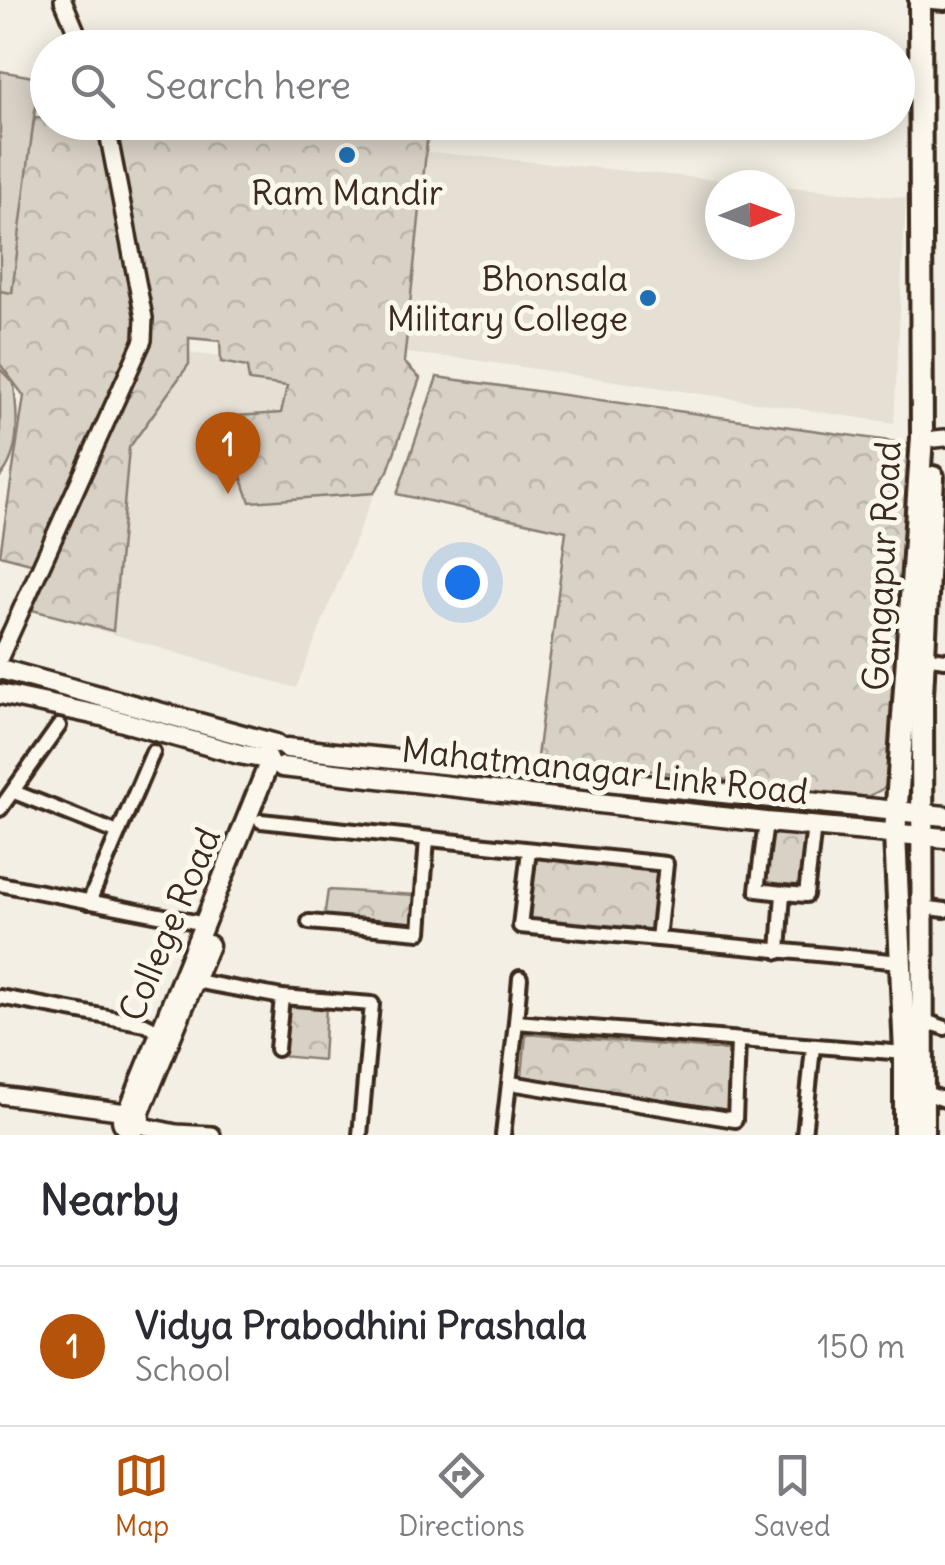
<!DOCTYPE html>
<html lang="en">
<head>
<meta charset="utf-8">
<style>
  :root { --surface:#fff; --page:#f7f7f7; --text:#2b2b33; --muted:#7c7c81; --line:#e1e1e2; --accent:#b45309 }
  body { margin:0; font-family:Delius,sans-serif; background:var(--page); color:var(--text) }
  .compass { position:absolute; left:705px; top:170px; width:90px; height:90px; border-radius:50%; background:var(--surface); box-shadow:0 5px 25px #0003; rotate:89deg }
  .you { position:absolute; left:462px; top:582px; width:35px; height:35px; margin:-25px; border:8px solid #fff; border-radius:50%; background:#1a73e8; box-shadow:0 0 0 15px #1a73e833 }
  .badge { display:grid; place-items:center; width:65px; height:65px; border-radius:50%; background:var(--accent); color:#fff; font-size:32px; font-weight:700 }
  .pin { position:absolute; translate:-50% -82px; filter:drop-shadow(0 2px 5px #0008) }
  .pin::after { content:''; position:absolute; top:52px; width:35px; height:30px; background:inherit; clip-path:polygon(0 0,100% 0,50% 100%) }
  .list { margin:0; padding:0; list-style:none }
  h2 { display:flex; justify-content:space-between; align-items:center; height:130px; margin:0; padding:0 40px; font-size:42px }
  h2 small { font-size:32px; font-weight:400; color:var(--muted) }
  .list li { display:grid; grid-template-columns:65px 1fr auto; gap:30px; align-items:center; box-sizing:border-box; height:160px; padding:0 40px; border-top:2px solid var(--line) }
  .list b { display:block; font-size:38px; white-space:nowrap }
  .list p { margin:0; font-size:32px; white-space:nowrap; color:var(--muted) }
  .list em { font-size:32px; font-style:normal; color:var(--muted) }
  .icon { flex:none; width:55px; height:55px; fill:none; stroke:currentColor; stroke-width:2; stroke-linecap:round; stroke-linejoin:round }
  .map { position:relative; flex:none; width:945px; height:1135px; overflow:hidden }
  .search { position:absolute; background:var(--surface); box-shadow:0 5px 25px #0003; left:30px; right:30px; top:30px; height:110px; display:flex; align-items:center; gap:25px; box-sizing:border-box; padding:0 35px; border-radius:55px; color:var(--muted); font-size:38px }
  .sheet { height:290px; background:var(--surface) }
  nav { display:flex; justify-content:space-around; align-items:center; box-sizing:border-box; height:140px; border-top:2px solid var(--line); background:var(--surface); font-size:28px; color:var(--muted) }
  nav a { display:grid; justify-items:center; gap:5px }
  nav .on { color:var(--accent) }
  .map>svg:first-child { display:block }
</style>
</head>
<body>
<div class="map">
<svg width="945" height="1135" viewBox="0 0 945 1135">
  <defs>
    <pattern id="forest-crowns" width="20" height="18" patternUnits="userSpaceOnUse" patternTransform="scale(2.5)"><rect width="20" height="18" fill="#d8d1c6"/><path d="M2 6a3 3 0 1 1 6 0M12 15a3 3 0 1 1 6 0" fill="none" stroke="#bab4aa"/></pattern>
  </defs>
  <rect width="100%" height="100%" fill="#f3efe4"/>
  <filter id="ink" filterUnits="userSpaceOnUse"><feTurbulence type="fractalNoise" baseFrequency=".01" numOctaves="2"/><feDisplacementMap in="SourceGraphic" scale="20" xChannelSelector="R" yChannelSelector="G"/><feConvolveMatrix kernelMatrix="1 2 1 2 8 2 1 2 1" color-interpolation-filters="sRGB"/></filter>
  <g filter="url(#ink)">
    <!-- built -->
    <g fill="#e5dfd4">
      <path d="M399,149L772,185H720V245H780V186L906,198L894,423L468,359L394,352Z"/>
      <path d="M148,349L420,378L296,688L28,609Z"/>
    </g>
    <!-- forest -->
    <g fill="url(#forest-crowns)" stroke="#8a7e72" stroke-width="2.5">
      <path d="M35,117L47,118L48,122L429,123L404,362L420,378L388,471L374,493L250,502L237,465L207,462L206,439L236,416L281,413L287,386L249,381L247,367L221,362L220,341L189,338V364L129,448L113,631L28,609L46,567L0,555L24,396L0,364V291L12,292L26,158Z"/>
      <path d="M437,377L911,444L896,747L891,784L868,797L537,757L566,531L397,494Z"/>
      <path d="M773,829L807,832L802,887L766,883Z"/>
      <path d="M536,857L658,871L652,932L530,919Z"/>
      <path d="M328,890L416,895L413,925L324,918Z"/>
      <path d="M287,1003L326,1006L323,1060L280,1056Z"/>
      <path d="M526,1034L729,1050L728,1113L522,1076Z"/>
    </g>
    <!-- pitch -->
    <g fill="#d8d1c6" stroke="#8a7e72" stroke-width="2.5">
      <path d="M0,71L39,78L12,293L0,291Z"/>
      <path d="M0,369L14,384C17,415 22,451 0,477Z"/>
    </g>
    <g fill="none" stroke-linecap="round" stroke-linejoin="round">
      <defs>
        <g id="minor">
          <path d="M920,1L945,3"/>
          <path d="M924,657L945,660"/>
          <path d="M14,792L118,833"/>
          <path d="M0,809L59,726"/>
          <path d="M261,821L666,864L658,939L901,962"/>
          <path d="M766,822L757,890L783,893L779,952"/>
          <path d="M529,850L520,926L658,939"/>
          <path d="M0,884L205,924"/>
          <path d="M783,893L806,895L814,825"/>
          <path d="M89,902L153,752"/>
          <path d="M921,907L945,910"/>
          <path d="M309,922L420,932L427,839"/>
          <path d="M195,981L282,997L372,1004L360,1135"/>
          <path d="M0,997L145,1024L159,1031"/>
          <path d="M922,1020L945,1028"/>
          <path d="M516,1022L520,978"/>
          <path d="M277,1049L282,997"/>
          <path d="M511,1083L735,1120L738,1041"/>
          <path d="M923,1092L945,1100"/>
          <path d="M503,1135L516,1022L905,1053"/>
          <path d="M804,1135L813,1047"/>
        </g>
        <g id="tertiary">
          <path d="M63,0L83,48"/>
          <path d="M935,439L945,438"/>
          <path d="M0,657L143,340L144,318L106,122"/>
          <path d="M0,1095L126,1112"/>
          <path d="M138,1125L176,1133L212,1135"/>
        </g>
        <g id="secondary">
          <path d="M0,669L276,744"/>
          <path d="M0,694L102,716L239,754L267,759"/>
          <path d="M287,748L945,816"/>
          <path d="M282,767L766,822L945,838"/>
          <path d="M129,1110L269,763"/>
          <circle cx="131" cy="1119" r="9"/>
          <path d="M139,1114L209,945"/>
        </g>
        <g id="primary">
          <path d="M905,1135V1053L895,834L922,437L920,0"/>
          <path d="M923,1135L922,695L933,477"/>
        </g>
      </defs>
      <!-- minor casing -->
      <use href="#minor" stroke="#3b2a1e" stroke-width="20"/>
      <!-- tertiary casing -->
      <use href="#tertiary" stroke="#3b2a1e" stroke-width="22"/>
      <!-- secondary casing -->
      <use href="#secondary" stroke="#3b2a1e" stroke-width="25"/>
      <!-- primary casing -->
      <use href="#primary" stroke="#3b2a1e" stroke-width="28"/>
      <!-- minor -->
      <use href="#minor" stroke="#fbf7ec" stroke-width="12"/>
      <!-- tertiary -->
      <use href="#tertiary" stroke="#fbf7ec" stroke-width="15"/>
      <!-- secondary -->
      <use href="#secondary" stroke="#fbf7ec" stroke-width="18"/>
      <!-- primary -->
      <use href="#primary" stroke="#fbf7ec" stroke-width="20"/>
    </g>
  </g>
  <!-- markers -->
  <g fill="#1f6fb2" stroke="#fbf7ec" stroke-width="4">
    <circle cx="347" cy="155" r="10"/>
    <circle cx="648" cy="298" r="10"/>
  </g>
  <g text-anchor="middle" dominant-baseline="central" stroke-width="10" stroke-linejoin="round" paint-order="stroke">
    <!-- poi labels -->
    <g font-size="35" fill="#3b2a1e" stroke="#fbf7ec">
      <text x="347" y="192">Ram Mandir</text>
      <text x="628" y="278" text-anchor="end">Bhonsala<tspan x="628" dy="40">Military College</tspan></text>
    </g>
    <!-- street labels -->
    <g font-size="35" fill="#3b2a1e" stroke="#fbf7ec">
      <text transform="translate(881 566) rotate(-87)">Gangapur Road</text>
      <text transform="translate(605 770) rotate(6)">Mahatmanagar Link Road</text>
      <text transform="translate(169 924) rotate(-67)">College Road</text>
    </g>
  </g>
</svg>
<svg class="compass" viewBox="-18 -18 36 36"><path d="M0-13l5 13h-10z" fill="#e53935"/><path d="M0 13l5-13h-10z" fill="#7c7c81"/></svg>
<div class="you"></div>
<div class="pin badge" style="left:228px;top:494px">1</div>
<div class="search"><svg class="icon" aria-label="search" viewBox="0 0 24 24"><circle cx="10" cy="10" r="6"/><path d="M15 15l6 6"/></svg>Search here</div>
</div>
<section class="sheet">
<h2>Nearby<small></small></h2>
<ul class="list">
<li><span class="badge">1</span><div><b>Vidya Prabodhini Prashala</b><p>School</p></div><em>150 m</em></li>
</ul>
</section>
<nav>
<a class="on"><svg class="icon" aria-label="map" viewBox="0 0 24 24"><path d="M3 6l6-2 6 2 6-2v14l-6 2-6-2-6 2zM9 4v14M15 6v14"/></svg>Map</a>
<a><svg class="icon" aria-label="directions" viewBox="0 0 24 24"><path d="M12 3l9 9-9 9-9-9zM9 14v-3h6M13 9l2 2-2 2"/></svg>Directions</a>
<a><svg class="icon" aria-label="saved" viewBox="0 0 24 24"><path d="M7 4h10v16l-5-4-5 4z"/></svg>Saved</a>
</nav>
</body>
</html>
